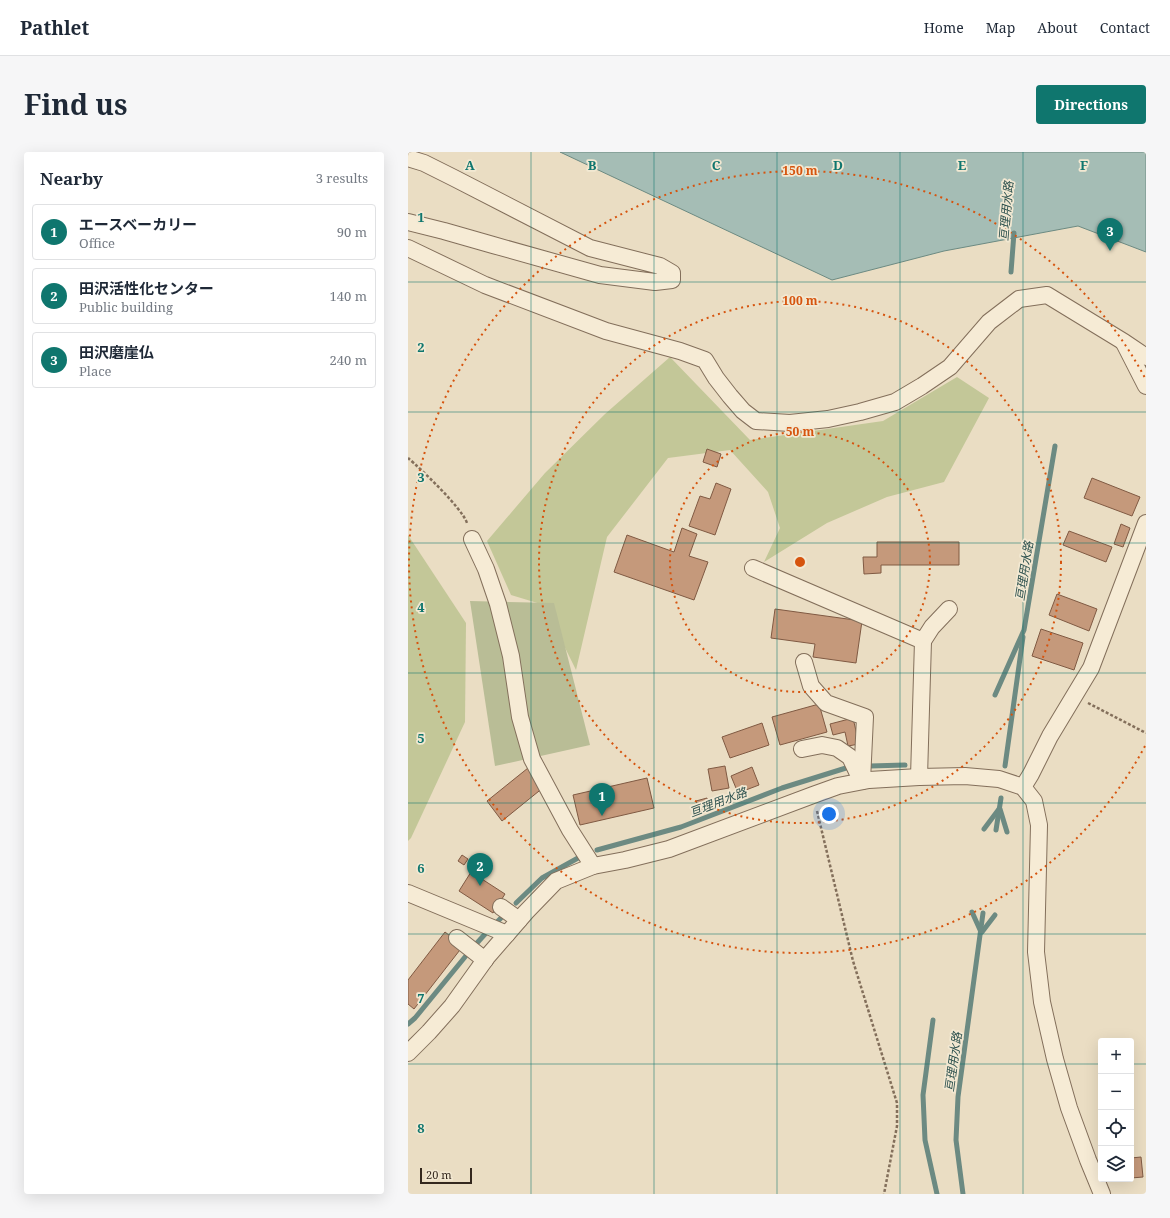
<!DOCTYPE html>
<html lang="en">
<head>
<meta charset="utf-8">
<style>
  :root { --surface:#fff; --page:#f6f6f7; --text:#1f2937; --muted:#747a83; --line:#e0e1e3; --accent:#0f766e }
  body { margin:0; font-family:"Noto Serif","Noto Sans JP",serif; background:var(--page); color:var(--text) }
  .controls { position:absolute; right:12px; bottom:12px; display:grid; overflow:hidden; border-radius:4px; box-shadow:0 4px 16px #0002 }
  .controls button { width:36px; height:36px; display:grid; place-items:center; padding:0; border:0; border-bottom:1px solid var(--line); background:var(--surface); color:var(--text); font:20px sans-serif }
  .scale { position:absolute; left:12px; bottom:10px; width:52px; box-sizing:border-box; padding-left:4px; border:2px solid #34281e; border-top:0; font-size:11px; line-height:14px; white-space:nowrap; color:#34281e; -webkit-text-stroke:3px #f2e8d2; paint-order:stroke }
  .you { position:absolute; left:421px; top:662px; width:14px; height:14px; margin:-10px; border:3px solid #fff; border-radius:50%; background:#1a73e8; box-shadow:0 0 0 6px #1a73e833 }
  .badge { display:grid; place-items:center; width:26px; height:26px; border-radius:50%; background:var(--accent); color:#fff; font-size:13px; font-weight:700 }
  .pin { position:absolute; translate:-50% -33px; filter:drop-shadow(0 1px 2px #0008) }
  .pin::after { content:''; position:absolute; top:21px; width:14px; height:12px; background:inherit; clip-path:polygon(0 0,100% 0,50% 100%) }
  .list { margin:0; padding:0; list-style:none }
  h2 { display:flex; justify-content:space-between; align-items:center; height:52px; margin:0; padding:0 16px; font-size:17px }
  h2 small { font-size:13px; font-weight:400; color:var(--muted) }
  .list li { display:grid; grid-template-columns:26px 1fr auto; gap:12px; align-items:center; box-sizing:border-box; height:56px; margin:0 8px 8px; padding:0 8px; border:1px solid var(--line); border-radius:4px }
  .list b { display:block; font-size:15px; white-space:nowrap }
  .list p { margin:0; font-size:13px; white-space:nowrap; color:var(--muted) }
  .list em { font-size:13px; font-style:normal; color:var(--muted) }
  .icon { flex:none; width:22px; height:22px; fill:none; stroke:currentColor; stroke-width:2; stroke-linecap:round; stroke-linejoin:round }
  .map { position:relative; flex:none; width:738px; height:1042px; overflow:hidden; border-radius:4px }
  header { display:flex; align-items:center; gap:24px; box-sizing:border-box; height:56px; padding:0 20px; background:var(--surface); border-bottom:1px solid var(--line) }
  header strong { font-size:19px }
  nav { display:flex; gap:22px; margin-inline-start:auto; font-size:14px }
  .intro { display:flex; align-items:center; justify-content:space-between; box-sizing:border-box; height:96px; padding:0 24px }
  h1 { margin:0; font-size:28px }
  .button { padding:10px 18px; border-radius:4px; background:var(--accent); color:#fff; font-size:14px; font-weight:700 }
  main { display:flex; gap:24px; padding:0 24px }
  aside { flex:1; background:var(--surface); border-radius:4px; box-shadow:0 4px 16px #0002 }
  .map>svg:first-child { display:block }
</style>
</head>
<body>
<header>
<strong>Pathlet</strong>
<nav><a>Home</a><a>Map</a><a>About</a><a>Contact</a></nav>
</header>
<div class="intro"><h1>Find us</h1><a class="button">Directions</a></div>
<main>
<aside>
<h2>Nearby<small>3 results</small></h2>
<ul class="list">
<li><span class="badge">1</span><div><b>エースベーカリー</b><p>Office</p></div><em>90 m</em></li>
<li><span class="badge">2</span><div><b>田沢活性化センター</b><p>Public building</p></div><em>140 m</em></li>
<li><span class="badge">3</span><div><b>田沢磨崖仏</b><p>Place</p></div><em>240 m</em></li>
</ul>
</aside>
<div class="map">
<svg width="738" height="1042" viewBox="0 0 738 1042">
  <rect width="100%" height="100%" fill="#eaddc3"/>
  <!-- green -->
  <g fill="#c3c798">
    <path d="M262,205L342,288L475,269L549,225L581,246L536,330L479,345L419,371L356,410L372,376L360,340L322,298L260,306L199,385L168,518L136,453L103,443L79,389L137,321L197,262Z"/>
    <path d="M0,383L58,471L57,570L3,686L0,689Z"/>
  </g>
  <!-- cemetery -->
  <path fill="#b9bd96" d="M62,449L146,451L182,593L87,614Z"/>
  <!-- water -->
  <path fill="#a5bdb5" stroke="#6c8a82" d="M152,0H738V100L670,74L536,99L424,128Z"/>
  <g fill="none" stroke-linecap="round" stroke-linejoin="round">
    <!-- stream -->
    <g stroke="#6c8a82" stroke-width="5">
      <path d="M603,120L606,81"/>
      <path d="M587,543L616,478L647,294"/>
      <path d="M462,614L497,613"/>
      <path d="M597,614L615,485"/>
      <path d="M592,657L599,680"/>
      <path d="M576,677L591,657"/>
      <path d="M588,678L593,646"/>
      <path d="M189,698L273,675L374,636L438,616"/>
      <path d="M108,751L134,726L170,706"/>
      <path d="M564,760L573,780"/>
      <path d="M87,772L93,766"/>
      <path d="M574,780L587,763"/>
      <path d="M69,791L78,781"/>
      <path d="M525,868L515,943L517,988L529,1042"/>
      <path d="M0,872L7,866L57,805"/>
      <path d="M555,1042L548,988L550,945L575,761"/>
    </g>
  </g>
  <!-- building -->
  <g fill="#c5997b" stroke="#805a43">
    <path d="M299,297L313,302L309,315L295,310Z"/>
    <path d="M684,326L732,345L724,364L676,346Z"/>
    <path d="M308,331L323,337L307,383L281,374L292,344L302,347Z"/>
    <path d="M713,372L722,376L715,395L706,392Z"/>
    <path d="M274,376L289,382L281,404L300,410L286,448L206,420L219,383L266,400Z"/>
    <path d="M661,379L704,395L698,410L655,393Z"/>
    <path d="M469,390H551V413H473V421L456,422L455,405H469Z"/>
    <path d="M649,442L689,457L681,479L641,463Z"/>
    <path d="M367,457L454,469L448,511L405,505L407,492L363,486Z"/>
    <path d="M633,477L675,491L666,518L624,504Z"/>
    <path d="M411,552L419,580L372,593L364,565Z"/>
    <path d="M445,566L451,592L440,594L437,580L425,583L422,572Z"/>
    <path d="M354,571L361,593L322,606L314,585Z"/>
    <path d="M317,614L321,636L304,639L300,617Z"/>
    <path d="M344,615L351,633L330,641L323,624Z"/>
    <path d="M120,616L136,635L94,669L79,649Z"/>
    <path d="M239,626L246,656L172,673L165,643Z"/>
    <path d="M299,646L302,655L290,658L288,649Z"/>
    <path d="M54,703L60,707L56,713L50,709Z"/>
    <path d="M63,720L97,742L85,761L51,739Z"/>
    <path d="M37,780L55,794L6,857L0,852V828Z"/>
    <path d="M733,1005L735,1025L723,1026V1006Z"/>
  </g>
  <g fill="none" stroke-linecap="round" stroke-linejoin="round">
    <defs>
      <g id="minor">
        <path d="M0,6L16,11L46,26L182,96L252,114L264,121V128L247,130L192,123L85,93L36,79L0,70"/>
        <path d="M0,96L77,133L198,179L272,199L297,208L308,226L322,244L335,259L348,269L382,271L420,267L452,260L487,250L514,234L542,215L581,170L611,147L639,143L716,190L738,205"/>
        <path d="M716,191L738,234"/>
        <path d="M64,387L78,417L90,452L103,504L112,565L124,607L162,678L185,714"/>
        <path d="M345,416L515,489L511,625"/>
        <path d="M515,489L524,475L541,457"/>
        <path d="M396,510L403,534L418,551L457,565L454,629"/>
        <path d="M394,597L414,593L429,596L442,605L453,628"/>
        <path d="M615,635L623,622L642,584L683,516L738,371"/>
        <path d="M0,741L99,782"/>
        <path d="M93,755L111,768"/>
        <path d="M49,786L77,808"/>
        <path d="M0,901L21,880L44,854L79,805L99,782L118,760L148,729L185,714L217,708L261,697L405,643L430,634L461,628L511,625L557,624L591,627L615,635L626,649L631,673L628,800L634,850L647,907L661,956L680,1008L694,1042"/>
      </g>
    </defs>
    <!-- minor casing -->
    <use href="#minor" stroke="#836f5b" stroke-width="18"/>
    <!-- path -->
    <g stroke="#836f5b" stroke-width="2.5" stroke-dasharray="3 2" stroke-linecap="butt">
      <path d="M0,306C13,317 54,356 59,371"/>
      <path d="M680,551L738,581"/>
      <path d="M409,659L445,809L489,951V974L476,1042"/>
    </g>
    <!-- minor -->
    <use href="#minor" stroke="#f6ebd5" stroke-width="16"/>
  </g>
  <!-- grid -->
  <path fill="none" stroke="#0f766e" stroke-width="1" stroke-opacity="0.55" d="M123,0V1042M246,0V1042M369,0V1042M492,0V1042M615,0V1042M0,130H738M0,260H738M0,391H738M0,521H738M0,651H738M0,782H738M0,912H693M723,912H738"/>
  <!-- distance rings -->
  <g fill="none" stroke="#d6540e" stroke-width="2" stroke-dasharray="2 4">
    <circle cx="392" cy="410" r="130"/>
    <circle cx="392" cy="410" r="261"/>
    <path d="M737 594A391 391 0 1 1 737 226"/>
  </g>
  <g text-anchor="middle" dominant-baseline="central" stroke-width="3.5" stroke-linejoin="round" paint-order="stroke">
    <!-- water labels -->
    <g font-size="12" font-style="italic" fill="#2e524f" stroke="#f2e8d2">
      <text transform="translate(598 59) rotate(-85)">亘理用水路</text>
      <text transform="translate(616 419) rotate(-81)">亘理用水路</text>
      <text transform="translate(310 650) rotate(-21)">亘理用水路</text>
      <text transform="translate(545 910) rotate(-82)">亘理用水路</text>
    </g>
  </g>
  <g font-size="13" text-anchor="middle" font-weight="bold" fill="#0f766e" stroke="#f2e8d2" stroke-width="3.5" stroke-linejoin="round" paint-order="stroke">
    <text x="62" y="18">A</text>
    <text x="184" y="18">B</text>
    <text x="308" y="18">C</text>
    <text x="430" y="18">D</text>
    <text x="554" y="18">E</text>
    <text x="676" y="18">F</text>
    <text x="13" y="70">1</text>
    <text x="13" y="200">2</text>
    <text x="13" y="330">3</text>
    <text x="13" y="460">4</text>
    <text x="13" y="591">5</text>
    <text x="13" y="721">6</text>
    <text x="13" y="851">7</text>
    <text x="13" y="981">8</text>
  </g>
  <circle cx="392" cy="410" r="6" fill="#d6540e" stroke="#f2e8d2" stroke-width="2"/>
  <g font-size="12" text-anchor="middle" font-weight="bold" fill="#d6540e" stroke="#f2e8d2" stroke-width="3.5" stroke-linejoin="round" paint-order="stroke">
    <text x="392" y="23">150 m</text>
    <text x="392" y="153">100 m</text>
    <text x="392" y="284">50 m</text>
  </g>
</svg>
<div class="controls">
<button>+</button>
<button>−</button>
<button><svg class="icon" aria-label="locate" viewBox="0 0 24 24"><circle cx="12" cy="12" r="6"/><path d="M12 2v4M12 18v4M2 12h4M18 12h4"/></svg></button>
<button><svg class="icon" aria-label="layers" viewBox="0 0 24 24"><path d="M12 4l9 5-9 5-9-5zM3 14l9 5 9-5"/></svg></button>
</div>
<div class="scale">20 m</div>
<div class="you"></div>
<div class="pin badge" style="left:194px;top:664px">1</div>
<div class="pin badge" style="left:72px;top:734px">2</div>
<div class="pin badge" style="left:702px;top:99px">3</div>
</div>
</main>
</body>
</html>
